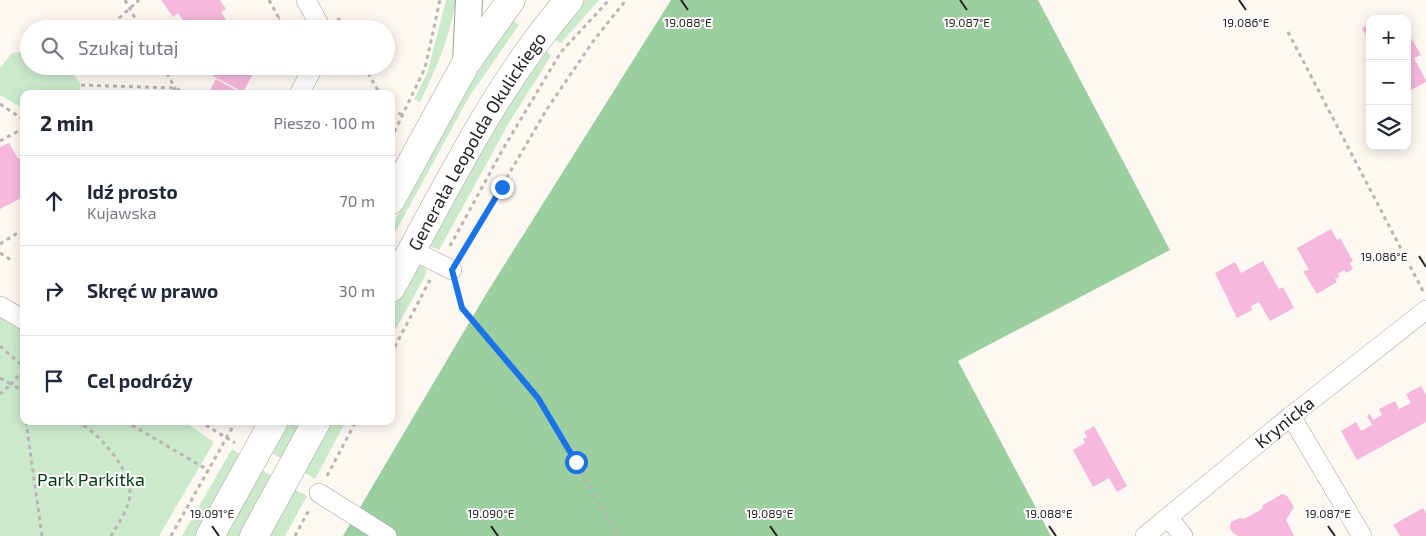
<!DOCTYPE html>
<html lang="pl">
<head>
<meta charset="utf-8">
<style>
  :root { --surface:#fff; --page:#f2f2f3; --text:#1f2937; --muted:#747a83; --line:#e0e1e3 }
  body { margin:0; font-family:"Exo 2",sans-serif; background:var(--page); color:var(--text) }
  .controls { position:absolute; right:15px; top:15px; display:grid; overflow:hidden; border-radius:10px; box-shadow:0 2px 12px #0003 }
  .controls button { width:45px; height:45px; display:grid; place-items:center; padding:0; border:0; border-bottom:1px solid var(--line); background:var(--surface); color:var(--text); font:25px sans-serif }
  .stop { position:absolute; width:15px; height:15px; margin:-11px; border:4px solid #1a73e8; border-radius:50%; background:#fff }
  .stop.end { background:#1a73e8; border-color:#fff; box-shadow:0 1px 5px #0008 }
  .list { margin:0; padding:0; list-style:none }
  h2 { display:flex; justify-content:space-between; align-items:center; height:65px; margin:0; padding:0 20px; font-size:21px }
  h2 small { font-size:16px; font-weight:400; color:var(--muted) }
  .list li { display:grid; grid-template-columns:32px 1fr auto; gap:15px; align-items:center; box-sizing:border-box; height:90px; padding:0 20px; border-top:1px solid var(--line) }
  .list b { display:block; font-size:19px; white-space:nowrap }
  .list p { margin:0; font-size:16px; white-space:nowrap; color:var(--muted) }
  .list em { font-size:16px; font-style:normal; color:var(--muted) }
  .icon { flex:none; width:28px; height:28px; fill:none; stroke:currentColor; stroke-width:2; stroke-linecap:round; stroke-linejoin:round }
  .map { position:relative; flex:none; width:1426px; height:536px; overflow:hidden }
  .search { position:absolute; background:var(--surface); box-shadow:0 2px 12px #0003; left:20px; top:20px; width:375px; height:55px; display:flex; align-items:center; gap:12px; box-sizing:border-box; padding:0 18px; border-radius:28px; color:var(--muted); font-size:19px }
  .panel { position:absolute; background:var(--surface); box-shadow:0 2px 12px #0003; left:20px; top:90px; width:375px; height:335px; border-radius:10px }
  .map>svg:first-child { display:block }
</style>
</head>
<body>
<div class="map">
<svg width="1426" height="536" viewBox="0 0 1426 536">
  <rect width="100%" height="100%" fill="#fef8f3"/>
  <!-- green -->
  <g fill="#cbeacc">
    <path d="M446,0H456C450,37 436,69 420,102L414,99L427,74Z"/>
    <path d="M585,0H599L561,43L552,38Z"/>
    <path d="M512,20L519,25L469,97L391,240V228C428,157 466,86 512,20Z"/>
    <path d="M544,48L551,56L510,121L439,250L429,246L500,116Z"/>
    <path d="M29,51V66L68,67L80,83V94H24V109L0,95V68L12,53Z"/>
    <path d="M419,265L427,270L425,276L391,338V307L413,267Z"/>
    <path d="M0,315L24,328V421H183L214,442L159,536H0Z"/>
    <path d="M291,421H303L282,459L272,453Z"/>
    <path d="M328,421H346L315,479L301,470Z"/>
    <path d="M232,449L244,457L199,536H182Z"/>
    <path d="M262,470L273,477L241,536H226Z"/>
    <path d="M292,488L307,496L285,536H266Z"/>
  </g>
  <!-- forest -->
  <path fill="#9ccf9f" d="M671,0H1038L1170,250L958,361L1051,536H343L486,294Z"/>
  <!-- building -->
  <g fill="#f6b8dc">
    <path d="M161,0H220L226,9L221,12L228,23L231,21L237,29H189L178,13L173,17Z"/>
    <path d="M1370,24V42L1362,28Z"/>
    <path d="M1407,31L1421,55L1414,58L1426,80V82L1407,92Z"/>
    <path d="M215,66H254L256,69L243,92L213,76L217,69Z"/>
    <path d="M216,79L243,94H208Z"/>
    <path d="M9,143L18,159L23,157L24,159V199L22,200L21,198L0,209V147Z"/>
    <path d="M1331,229L1337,240L1340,238L1353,261L1350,263L1353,269L1346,273L1344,270L1338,274L1339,277L1335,279L1337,282L1317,294L1303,271L1309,270L1297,248Z"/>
    <path d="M1263,261L1279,289L1283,287L1294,308L1270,321L1259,302L1251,306L1252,310L1237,318L1215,273L1235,262L1241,273Z"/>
    <path d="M1421,386L1426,395V422L1357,460L1341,431L1356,422L1361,431L1372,425L1367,416L1370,414L1373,420L1382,415L1379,409L1395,401L1399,409L1411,403L1406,394Z"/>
    <path d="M1094,426L1127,486L1117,492L1109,478L1093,487L1073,450L1085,443L1083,439L1087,437L1084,432Z"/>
    <path d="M1282,494L1287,496L1294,507L1286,520L1294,536H1238L1233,533L1230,528L1231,522L1240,518L1244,519L1262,509L1263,505Z"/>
    <path d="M1423,508L1426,513V536H1400L1393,525Z"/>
  </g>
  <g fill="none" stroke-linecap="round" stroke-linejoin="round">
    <defs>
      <g id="street">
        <path d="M306,0L318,22V29"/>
        <path d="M299,94L314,66"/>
        <path d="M412,250L452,270"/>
        <path d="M0,306L24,320"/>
        <path d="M1291,416L1362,536"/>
        <path d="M319,493L387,536"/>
        <path d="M1169,518L1183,536"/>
        <path id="s1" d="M1145,536L1291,416L1426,310"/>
      </g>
      <path id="secondary" d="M466,63L469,0"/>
      <g id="primary">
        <path d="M391,200L466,63L511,0"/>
        <path id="s2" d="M391,288C447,188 494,87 569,0"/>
        <path d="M210,536L274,421"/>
        <path d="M254,536L317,421"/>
      </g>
    </defs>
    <!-- street casing -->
    <use href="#street" stroke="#a69e99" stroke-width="20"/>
    <!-- secondary casing -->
    <use href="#secondary" stroke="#a69e99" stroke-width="28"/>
    <!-- primary casing -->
    <use href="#primary" stroke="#a69e99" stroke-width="29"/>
    <!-- path -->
    <g stroke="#bab5b1" stroke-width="3" stroke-dasharray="4 4" stroke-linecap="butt">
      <path d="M125,0L141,29"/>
      <path d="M269,0L285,29"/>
      <path d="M338,18L344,29"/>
      <path d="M107,29L139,0"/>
      <path d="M266,29L280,19"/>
      <path d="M1288,32L1423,291"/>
      <path d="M163,66L175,88L172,94"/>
      <path d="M364,66L380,94"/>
      <path d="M81,85L175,88L187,94"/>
      <path d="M0,104L24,120"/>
      <path d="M391,110L403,115"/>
      <path d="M391,139L425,68L440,0"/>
      <path d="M0,141L24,128"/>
      <path d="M0,244L24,229"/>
      <path d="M450,246L503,149L561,52L609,0"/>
      <path d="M0,253L11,260"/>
      <path d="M462,254L547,109L594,40L626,0"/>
      <path d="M457,289L462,308L538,399L618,536"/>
      <path d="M0,346L24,367"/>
      <path d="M391,354L430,280"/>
      <path d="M24,370L11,384L24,391"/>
      <path d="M0,378L11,384L0,394"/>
      <path d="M26,421L42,536"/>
      <path d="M77,421C98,433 131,468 130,494C129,509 118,523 111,536"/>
      <path d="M125,421L208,470"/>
      <path d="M199,421L235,443"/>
      <path d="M327,476L356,421"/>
      <path d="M171,536L236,421"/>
      <path d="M295,536L309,510"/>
    </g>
    <!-- street -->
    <use href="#street" stroke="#fff" stroke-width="19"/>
    <!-- secondary -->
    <use href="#secondary" stroke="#fff" stroke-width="26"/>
    <!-- primary -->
    <use href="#primary" stroke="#fff" stroke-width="28"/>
  </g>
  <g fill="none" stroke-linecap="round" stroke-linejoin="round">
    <!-- route -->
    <path stroke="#1a73e8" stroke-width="6" d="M502,187L452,270L462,308L538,398L576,462"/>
  </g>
  <!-- ticks -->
  <path fill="none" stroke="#252220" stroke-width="2" d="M681,0L688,10M960,0L967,10M1239,0L1246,10M1419,256L1426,267M212,526L219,536M491,526L498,536M770,526L777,536M1049,526L1056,536M1328,526L1335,536"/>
  <g text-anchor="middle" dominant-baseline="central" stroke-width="4" stroke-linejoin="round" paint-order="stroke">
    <!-- street labels -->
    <g font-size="18" fill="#252220" stroke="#fff">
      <text stroke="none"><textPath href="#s2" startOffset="170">Generała Leopolda Okulickiego</textPath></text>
      <text stroke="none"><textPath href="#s1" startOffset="180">Krynicka</textPath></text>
    </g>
    <!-- park labels -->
    <g font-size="18" fill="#033c10" stroke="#fff">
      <text x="91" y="479">Park Parkitka</text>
    </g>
  </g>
  <g font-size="12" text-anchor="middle" fill="#252220" stroke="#fff" stroke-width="4" stroke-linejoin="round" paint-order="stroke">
    <text x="688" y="27">19.088°E</text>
    <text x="967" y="27">19.087°E</text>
    <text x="1246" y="27">19.086°E</text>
    <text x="1384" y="261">19.086°E</text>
    <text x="212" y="518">19.091°E</text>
    <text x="491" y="518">19.090°E</text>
    <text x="770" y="518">19.089°E</text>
    <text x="1049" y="518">19.088°E</text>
    <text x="1328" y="518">19.087°E</text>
  </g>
</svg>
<div class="controls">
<button>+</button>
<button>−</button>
<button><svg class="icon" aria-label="layers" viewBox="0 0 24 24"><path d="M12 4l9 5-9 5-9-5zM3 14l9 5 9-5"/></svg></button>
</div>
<div class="stop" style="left:576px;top:462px"></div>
<div class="stop end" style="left:502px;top:187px"></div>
<div class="search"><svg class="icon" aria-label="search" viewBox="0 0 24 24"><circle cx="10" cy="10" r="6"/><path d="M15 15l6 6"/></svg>Szukaj tutaj</div>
<section class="panel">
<h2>2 min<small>Pieszo · 100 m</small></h2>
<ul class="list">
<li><svg class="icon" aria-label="ahead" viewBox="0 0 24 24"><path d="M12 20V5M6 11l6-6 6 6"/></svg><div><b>Idź prosto</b><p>Kujawska</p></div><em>70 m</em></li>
<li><svg class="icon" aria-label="right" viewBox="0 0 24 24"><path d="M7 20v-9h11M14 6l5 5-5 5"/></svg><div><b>Skręć w prawo</b></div><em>30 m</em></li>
<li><svg class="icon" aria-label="arrive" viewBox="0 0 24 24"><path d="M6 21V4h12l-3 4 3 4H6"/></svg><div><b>Cel podróży</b></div></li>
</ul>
</section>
</div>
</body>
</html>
